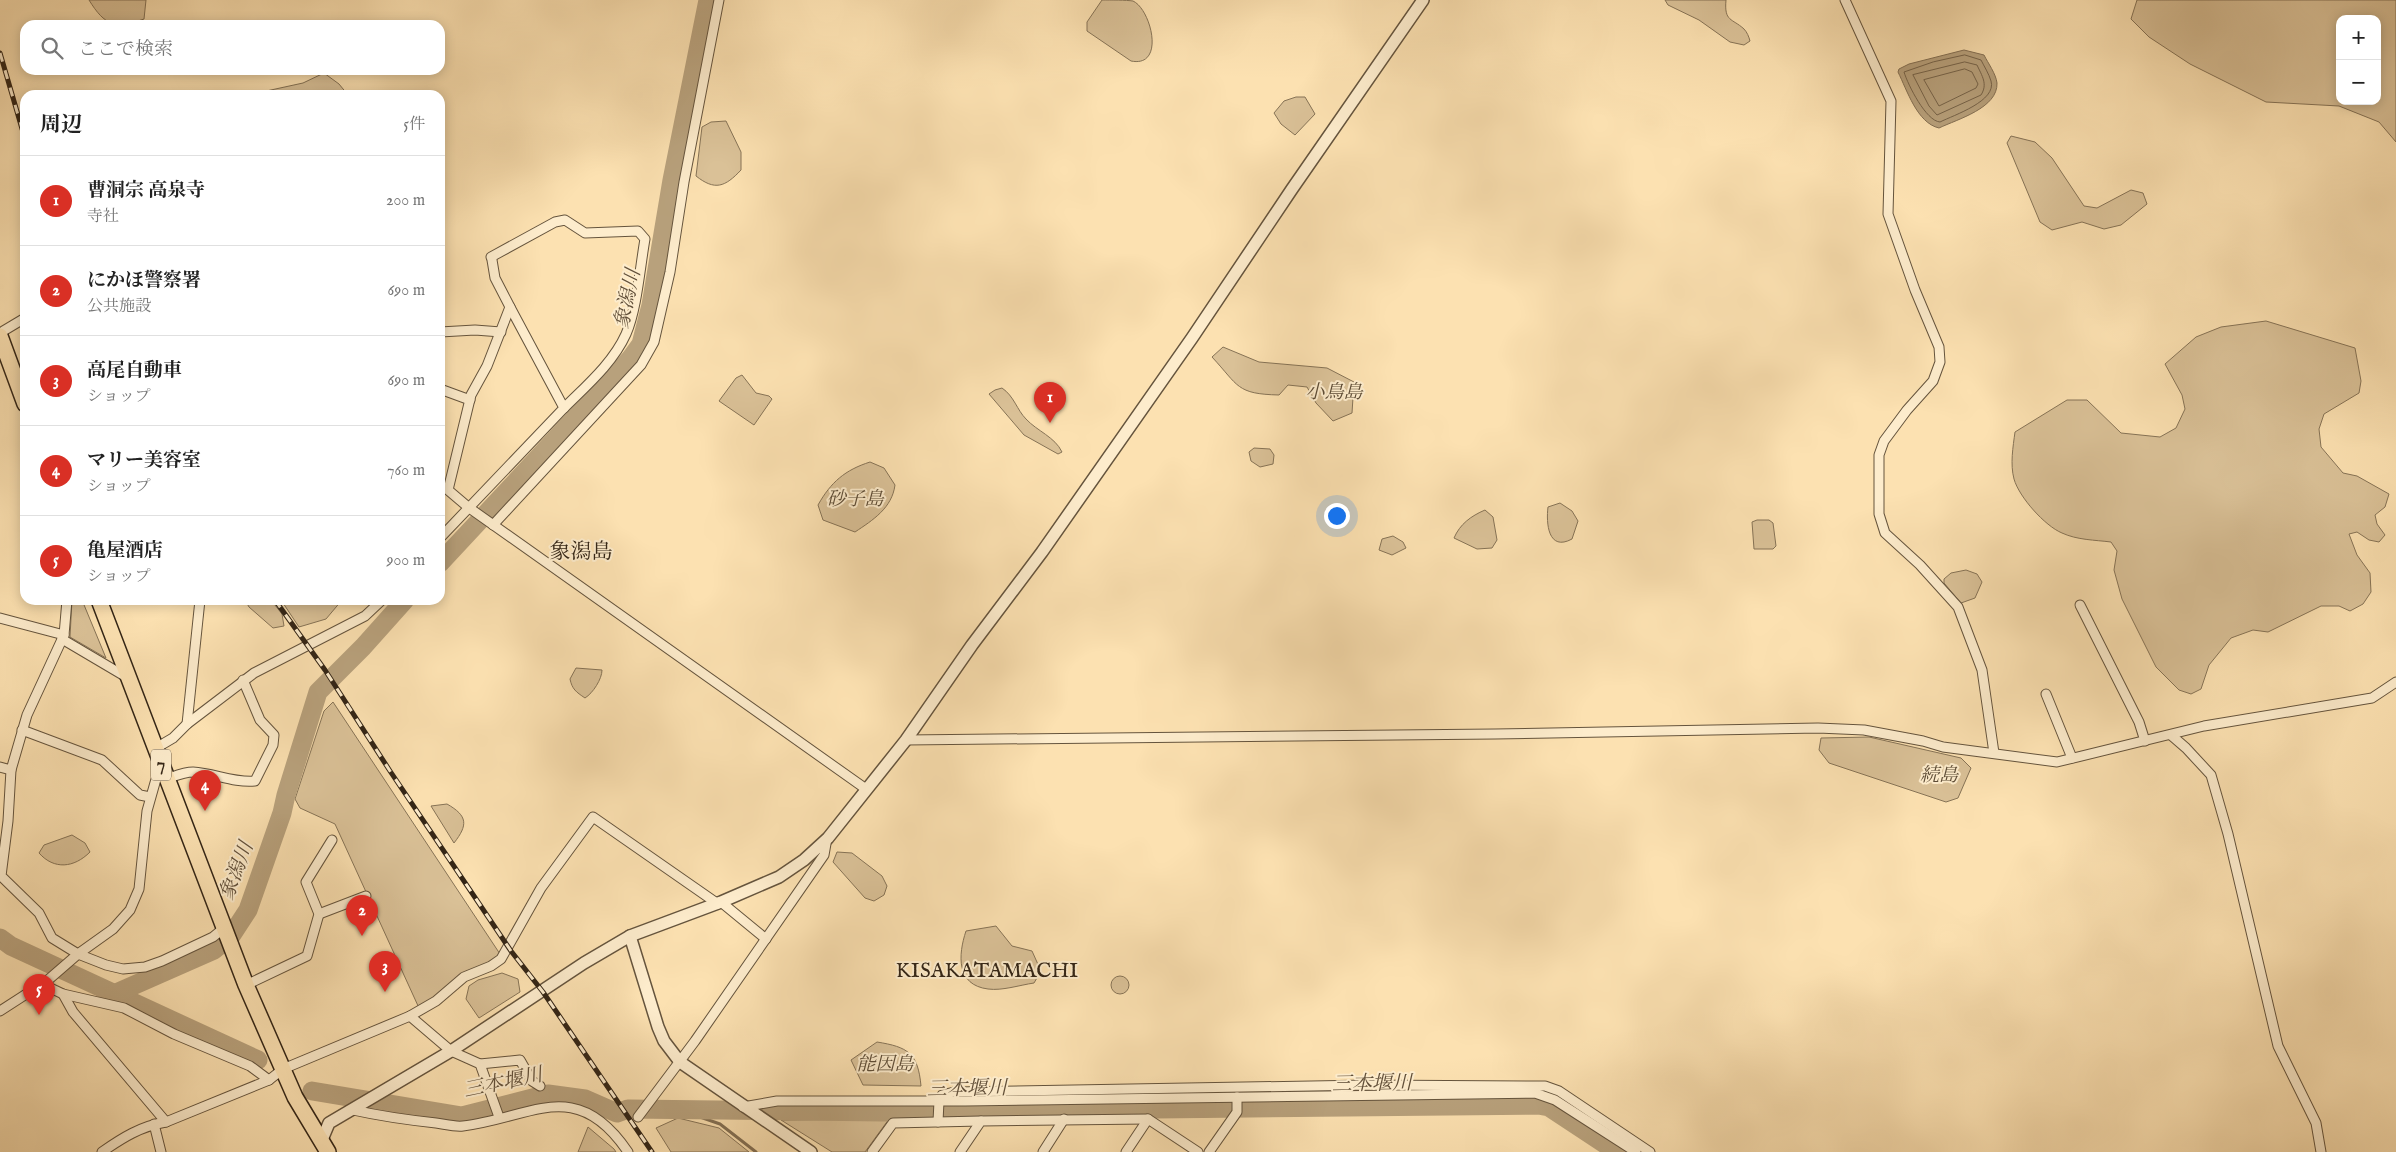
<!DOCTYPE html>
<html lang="ja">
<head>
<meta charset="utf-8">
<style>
  :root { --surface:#fff; --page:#f2f2f2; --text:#222; --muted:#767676; --line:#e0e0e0; --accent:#d93025 }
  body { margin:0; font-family:"IM FELL English","Noto Serif JP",serif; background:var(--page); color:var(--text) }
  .controls { position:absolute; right:15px; top:15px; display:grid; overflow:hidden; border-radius:10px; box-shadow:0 2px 12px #0003 }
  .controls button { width:45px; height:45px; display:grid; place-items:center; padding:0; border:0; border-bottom:1px solid var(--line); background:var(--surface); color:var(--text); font:25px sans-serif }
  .you { position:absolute; left:1336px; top:515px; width:18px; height:18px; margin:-12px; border:4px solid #fff; border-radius:50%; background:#1a73e8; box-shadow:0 0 0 8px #1a73e833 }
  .badge { display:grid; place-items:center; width:32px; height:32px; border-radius:50%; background:var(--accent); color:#fff; font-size:16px; font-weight:700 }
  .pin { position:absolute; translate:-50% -41px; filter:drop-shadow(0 1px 2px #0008) }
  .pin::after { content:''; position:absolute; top:26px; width:18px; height:15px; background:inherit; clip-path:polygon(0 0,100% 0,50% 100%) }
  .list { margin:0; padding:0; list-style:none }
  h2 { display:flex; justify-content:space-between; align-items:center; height:65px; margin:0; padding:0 20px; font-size:21px }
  h2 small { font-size:16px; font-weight:400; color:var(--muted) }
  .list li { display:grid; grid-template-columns:32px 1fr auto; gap:15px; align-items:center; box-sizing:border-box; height:90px; padding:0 20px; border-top:1px solid var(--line) }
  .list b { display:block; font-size:19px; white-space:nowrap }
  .list p { margin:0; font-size:16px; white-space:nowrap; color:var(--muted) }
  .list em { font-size:16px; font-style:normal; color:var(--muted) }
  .icon { flex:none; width:28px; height:28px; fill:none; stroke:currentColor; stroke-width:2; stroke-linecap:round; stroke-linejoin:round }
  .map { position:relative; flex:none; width:2396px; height:1152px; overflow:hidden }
  .search { position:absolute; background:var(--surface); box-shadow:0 2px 12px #0003; left:20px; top:20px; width:425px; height:55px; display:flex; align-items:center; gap:12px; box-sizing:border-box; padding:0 18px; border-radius:15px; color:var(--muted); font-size:19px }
  .panel { position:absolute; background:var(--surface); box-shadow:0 2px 12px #0003; left:20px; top:90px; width:425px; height:515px; border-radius:15px }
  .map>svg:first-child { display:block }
</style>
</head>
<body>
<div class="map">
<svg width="2396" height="1152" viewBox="0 0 2396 1152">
  <rect width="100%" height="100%" fill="#fce1b1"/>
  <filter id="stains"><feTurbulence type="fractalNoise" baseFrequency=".004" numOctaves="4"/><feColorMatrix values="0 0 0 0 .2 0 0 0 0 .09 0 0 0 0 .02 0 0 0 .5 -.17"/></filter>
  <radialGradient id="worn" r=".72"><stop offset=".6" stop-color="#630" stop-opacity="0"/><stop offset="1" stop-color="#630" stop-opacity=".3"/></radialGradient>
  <!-- green -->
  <g fill="#dac197" stroke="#867356" fill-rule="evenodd">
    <path d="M89,0H146L144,19C115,29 105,26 89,0Z"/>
    <path d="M1102,0C1111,0 1126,0 1133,1C1151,9 1166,68 1131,61L1087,31V22Z"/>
    <path d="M1665,0H1726C1724,22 1732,18 1744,29C1747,32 1749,37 1750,41L1744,45L1730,42L1699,20L1668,5Z"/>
    <path d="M2137,0H2396V142L2379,122L2339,106L2266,102L2190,64L2149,37L2131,19ZM2340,19H2377V101H2340Z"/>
    <path d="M324,73L339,84L348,95H248L303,83Z"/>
    <path d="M1296,97H1305L1315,114L1295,135L1281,124L1274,113L1284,101Z"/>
    <path d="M726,121L741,152V170C725,187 715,191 696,176L702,127L711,122Z"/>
    <path d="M2011,136L2035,142L2052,158L2084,206L2097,208L2131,190L2143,193L2147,204L2121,225L2104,229L2082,222L2052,230L2040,222L2007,143Z"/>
    <path d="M2266,321L2355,348L2361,381L2359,393L2324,414L2319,429L2321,447L2343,473L2357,476L2389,494L2385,507L2375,515L2377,524L2385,535L2379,542L2369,540L2357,532L2349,534L2357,555L2370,573L2371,592L2363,604L2350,611L2339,606H2321L2268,632L2253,630L2231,638L2209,665L2201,689L2191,694L2179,690L2156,667L2122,599L2114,570L2117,551L2111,542C2095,540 2077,540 2062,533C2045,526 2019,497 2014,479C2010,464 2013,447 2015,432L2067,400H2087L2121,433L2160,437L2176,428L2185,409L2182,395L2165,364L2196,337L2221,327Z"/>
    <path d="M1223,347L1259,362L1327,368L1354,382L1352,413L1333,421L1316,403L1307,387L1288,385L1279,395C1236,394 1239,386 1212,357Z"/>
    <path d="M742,375L756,393L769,396L772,399L754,425L719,401L736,378Z"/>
    <path d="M1002,388C1014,396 1017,410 1026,419C1037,431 1055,437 1062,452L1058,454L1024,435L989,394L995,390Z"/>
    <path d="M1254,448L1270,449L1274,455L1273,464L1260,467L1251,461L1249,452Z"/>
    <path d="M870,462L884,468L895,485C892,508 873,520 855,532L823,520L818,505C831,482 845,470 870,462Z"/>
    <path d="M1560,503L1572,511L1578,521L1572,539C1548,552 1546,523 1548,507Z"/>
    <path d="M1485,510L1493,517L1497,540L1492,548L1477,549L1454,538C1460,524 1471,516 1485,510Z"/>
    <path d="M1757,520H1769L1773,523L1776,546L1773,549H1754L1752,522Z"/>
    <path d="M1393,536L1403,542L1406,548L1392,555L1379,550L1382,539Z"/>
    <path d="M1966,570L1977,574L1982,582L1975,598L1961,603L1944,583V579L1951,573Z"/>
    <path d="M72,600H82L106,658L70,637Z"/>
    <path d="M245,600H271L282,614L284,626L273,628L249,607Z"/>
    <path d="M281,600H342L326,619L299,627Z"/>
    <path d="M576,668L602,670C602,679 593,693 585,698C576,692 572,689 570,679Z"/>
    <path d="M333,702L500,954L488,965L419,1008L335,824L300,808L295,799L324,711Z"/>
    <path d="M1869,737L1961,758L1971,768L1958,798L1946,802L1829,763L1819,750L1821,738Z"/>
    <path d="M447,804C468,816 468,825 454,843L431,806Z"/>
    <path d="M72,835L85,843L90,852C74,868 54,870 39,853L44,845Z"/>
    <path d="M837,852L852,853L882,876L887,886L884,895L874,901L865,898L833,862Z"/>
    <path d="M996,926L1012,946L1032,951L1041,971L1034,983C1020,985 1002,991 988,989C956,985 958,955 966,931Z"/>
    <path d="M502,973L518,979L520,992L479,1018L466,999L469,986L478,980Z"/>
    <circle cx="1120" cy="985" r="9"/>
    <path d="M877,1042C908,1047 918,1053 921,1086L863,1085L851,1060Z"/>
    <path d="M678,1118L719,1128L749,1152H671L656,1128Z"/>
    <path d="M889,1119L865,1152H832L781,1120Z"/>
    <path d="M588,1127L614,1149L616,1152H578Z"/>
  </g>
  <!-- water -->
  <path fill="#b8a17c" stroke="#836f53" d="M1964,50L1984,55C1988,63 1996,74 1997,83C1998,108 1958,119 1939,128C1917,123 1907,90 1898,72L1899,69L1909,64Z"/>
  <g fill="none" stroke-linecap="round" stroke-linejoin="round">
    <!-- shore -->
    <g stroke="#766349" stroke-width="1">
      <path d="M1965,55L1981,60C1984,66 1989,74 1991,81C1997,101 1954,115 1940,122C1926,121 1908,85 1904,72L1933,62Z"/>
      <path d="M1965,62L1977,65C1982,76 1988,84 1981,95L1937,115L1929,106L1913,75Z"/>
      <path d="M1965,69L1972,72L1978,84L1976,88L1939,106L1924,80Z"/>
    </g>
    <!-- stream -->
    <path stroke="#836f53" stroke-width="3" d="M680,1110L720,1124L756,1152"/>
    <!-- river -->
    <g stroke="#b8a17c" stroke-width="19">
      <path d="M440,563L630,359L641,344L651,305L672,180L708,0"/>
      <path d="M0,938L11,946L258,1060"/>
      <path d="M114,994L214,950L231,936L248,910L282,813L286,795L318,692L363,647L405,600"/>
      <path d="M312,1091L462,1116L548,1094L585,1099L617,1113L628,1109L883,1112L1538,1105L1549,1107L1617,1152"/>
    </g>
    <defs>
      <g id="minor">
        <path d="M1845,0L1891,101L1888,214L1915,290L1939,347L1940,362L1933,381L1907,410L1884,441L1879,455V514L1885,533L1920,565L1958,607L1982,670L1994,753"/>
        <path d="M491,257L555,222L565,220L585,233L638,231L645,239C640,267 637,309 626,334C613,363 586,386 564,408"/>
        <path d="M492,260L495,278L510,307L487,366L471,395L448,490L468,507L866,789"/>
        <path d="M440,332L475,330L501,332"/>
        <path d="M0,333L25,318"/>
        <path d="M440,389L470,400"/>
        <path d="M493,525L641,365L654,342L670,272L684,182L719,0"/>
        <path d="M440,538L564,408L510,307"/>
        <path d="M67,600L64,635L27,715L11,770L8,821L1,876L39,913L52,938L78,954L106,965L123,969L145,967L162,961L213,937L224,928"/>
        <path d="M2080,605L2139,722L2145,741"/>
        <path d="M0,618L64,635"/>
        <path d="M62,639L128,678"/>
        <path d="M2046,694L2072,758"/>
        <path d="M187,724L200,600"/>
        <path d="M22,730L102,760L140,795L150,797"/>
        <path d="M2171,735L2186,748L2211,775L2228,834L2278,1046L2316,1123L2321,1152"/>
        <path d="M906,740L1495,734L1818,728L1864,730L1923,741L1943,747L2057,762L2204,726L2372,698L2396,682"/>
        <path d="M156,748L173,738L187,724L254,673L365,616L382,600"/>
        <path d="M0,767L11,770"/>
        <path d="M166,779C175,776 184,772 193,772C214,773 233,783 255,781L273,745L274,735L260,720L243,680"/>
        <path d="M721,902L766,939"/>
        <path d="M319,914L366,896"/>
        <path d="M42,984L63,994L124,1008L174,1034L250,1066L269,1080"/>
        <path d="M246,985L307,956L319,914L306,882L332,840"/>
        <path d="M63,994L73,1012L166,1122"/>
        <path d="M0,1011L48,980L78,954L113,929L130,910L139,889L147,811L160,765"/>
        <path d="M410,1016L436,1001L464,977L491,966L501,959L541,888L593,817L718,904"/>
        <path d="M480,1064L520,1060L532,1081L540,1086"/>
        <path d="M743,1107L777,1101H965L1535,1093L1555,1100L1636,1152"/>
        <path d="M353,1110C380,1116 408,1120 436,1123C444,1124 454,1127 463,1126C531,1118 576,1075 628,1152"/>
        <path d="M638,1117L695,1041L824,855L827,838"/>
        <path d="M938,1122L939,1101L942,1095L954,1092L1366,1085L1545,1086L1559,1091L1650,1152"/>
        <path d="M154,1124L161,1152"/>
        <path d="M102,1152C122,1138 141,1126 166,1122L269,1080L283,1069L410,1016L451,1051L480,1064L499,1117"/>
        <path d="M872,1152L893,1123L981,1121"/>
        <path d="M960,1152L981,1121L1148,1119"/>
        <path d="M1043,1152L1064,1119"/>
        <path d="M1126,1152L1148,1119L1198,1152"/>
        <path d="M1209,1152L1237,1112V1097"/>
      </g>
      <g id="tertiary">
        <path d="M630,936L658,1027L664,1041L680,1062L811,1152"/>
        <path d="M321,1142L329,1123L451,1051L584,963L630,936L721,902L779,877L804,860L828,838L906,740L972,645L1042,552L1192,338L1292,189L1423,0"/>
      </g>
      <g id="trunk">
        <path d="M0,336L25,404"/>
        <path d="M99,600L246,985L295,1097L328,1152"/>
      </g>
    </defs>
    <!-- minor casing -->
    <use href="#minor" stroke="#65543d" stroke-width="11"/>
    <!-- tertiary casing -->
    <use href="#tertiary" stroke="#65543d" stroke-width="14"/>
    <!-- trunk casing -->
    <use href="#trunk" stroke="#332516" stroke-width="18"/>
    <!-- minor -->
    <use href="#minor" stroke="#fdeccc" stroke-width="9"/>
    <!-- tertiary -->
    <use href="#tertiary" stroke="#fdeccc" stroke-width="11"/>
    <!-- trunk -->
    <use href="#trunk" stroke="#fce1b1" stroke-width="15"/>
    <defs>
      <g id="rail">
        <path d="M0,53L25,139"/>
        <path d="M275,600L325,670L390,771L511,951L543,992L652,1152"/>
      </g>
    </defs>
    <!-- rail casing -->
    <use href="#rail" stroke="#332516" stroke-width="5"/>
    <!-- rail -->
    <use href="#rail" stroke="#fdeccc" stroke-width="3" stroke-dasharray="9" stroke-linecap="butt"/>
  </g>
  <g text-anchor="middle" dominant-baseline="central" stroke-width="4" stroke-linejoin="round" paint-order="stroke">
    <!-- shield labels -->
    <rect fill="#fdeccc" stroke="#70614d" stroke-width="1" x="151" y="749.5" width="20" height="31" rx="4"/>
    <g font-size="18" font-weight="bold" fill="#332516">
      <text x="161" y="765">7</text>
    </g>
    <!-- park labels -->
    <g font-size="19" font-style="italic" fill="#5d4c36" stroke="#fdeccc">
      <text x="1334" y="393">小鳥島</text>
      <text x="855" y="500">砂子島</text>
      <text x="1939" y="776">続島</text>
      <text x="885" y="1065">能因島</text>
    </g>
    <!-- water labels -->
    <g font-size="20" font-style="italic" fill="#62503a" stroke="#fdeccc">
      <text transform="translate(628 299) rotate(-78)">象潟川</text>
      <text transform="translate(237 871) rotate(-69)">象潟川</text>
      <text transform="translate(503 1083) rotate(-12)">三本堰川</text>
      <text transform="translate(1372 1084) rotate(-1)">三本堰川</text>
      <text transform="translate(967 1089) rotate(-1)">三本堰川</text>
    </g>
    <!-- quarter labels -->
    <g font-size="21" fill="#332516" stroke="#fdeccc">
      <text x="581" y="552">象潟島</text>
      <text x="987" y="971">KISAKATAMACHI</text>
    </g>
  </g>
  <rect width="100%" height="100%" filter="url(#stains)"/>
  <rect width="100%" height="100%" fill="url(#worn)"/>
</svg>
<div class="controls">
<button>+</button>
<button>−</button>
</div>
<div class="you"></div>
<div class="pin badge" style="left:1050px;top:423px">1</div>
<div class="pin badge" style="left:362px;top:936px">2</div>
<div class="pin badge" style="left:385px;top:992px">3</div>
<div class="pin badge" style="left:205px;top:811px">4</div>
<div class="pin badge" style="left:39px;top:1015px">5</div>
<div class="search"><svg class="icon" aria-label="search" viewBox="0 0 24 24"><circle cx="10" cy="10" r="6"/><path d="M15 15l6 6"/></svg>ここで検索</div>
<section class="panel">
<h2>周辺<small>5件</small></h2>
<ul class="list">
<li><span class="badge">1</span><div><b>曹洞宗 高泉寺</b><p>寺社</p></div><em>200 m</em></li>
<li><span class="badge">2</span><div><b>にかほ警察署</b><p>公共施設</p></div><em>690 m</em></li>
<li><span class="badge">3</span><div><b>高尾自動車</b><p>ショップ</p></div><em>690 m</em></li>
<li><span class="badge">4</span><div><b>マリー美容室</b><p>ショップ</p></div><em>760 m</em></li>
<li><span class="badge">5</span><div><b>亀屋酒店</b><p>ショップ</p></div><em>900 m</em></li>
</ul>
</section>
</div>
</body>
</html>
